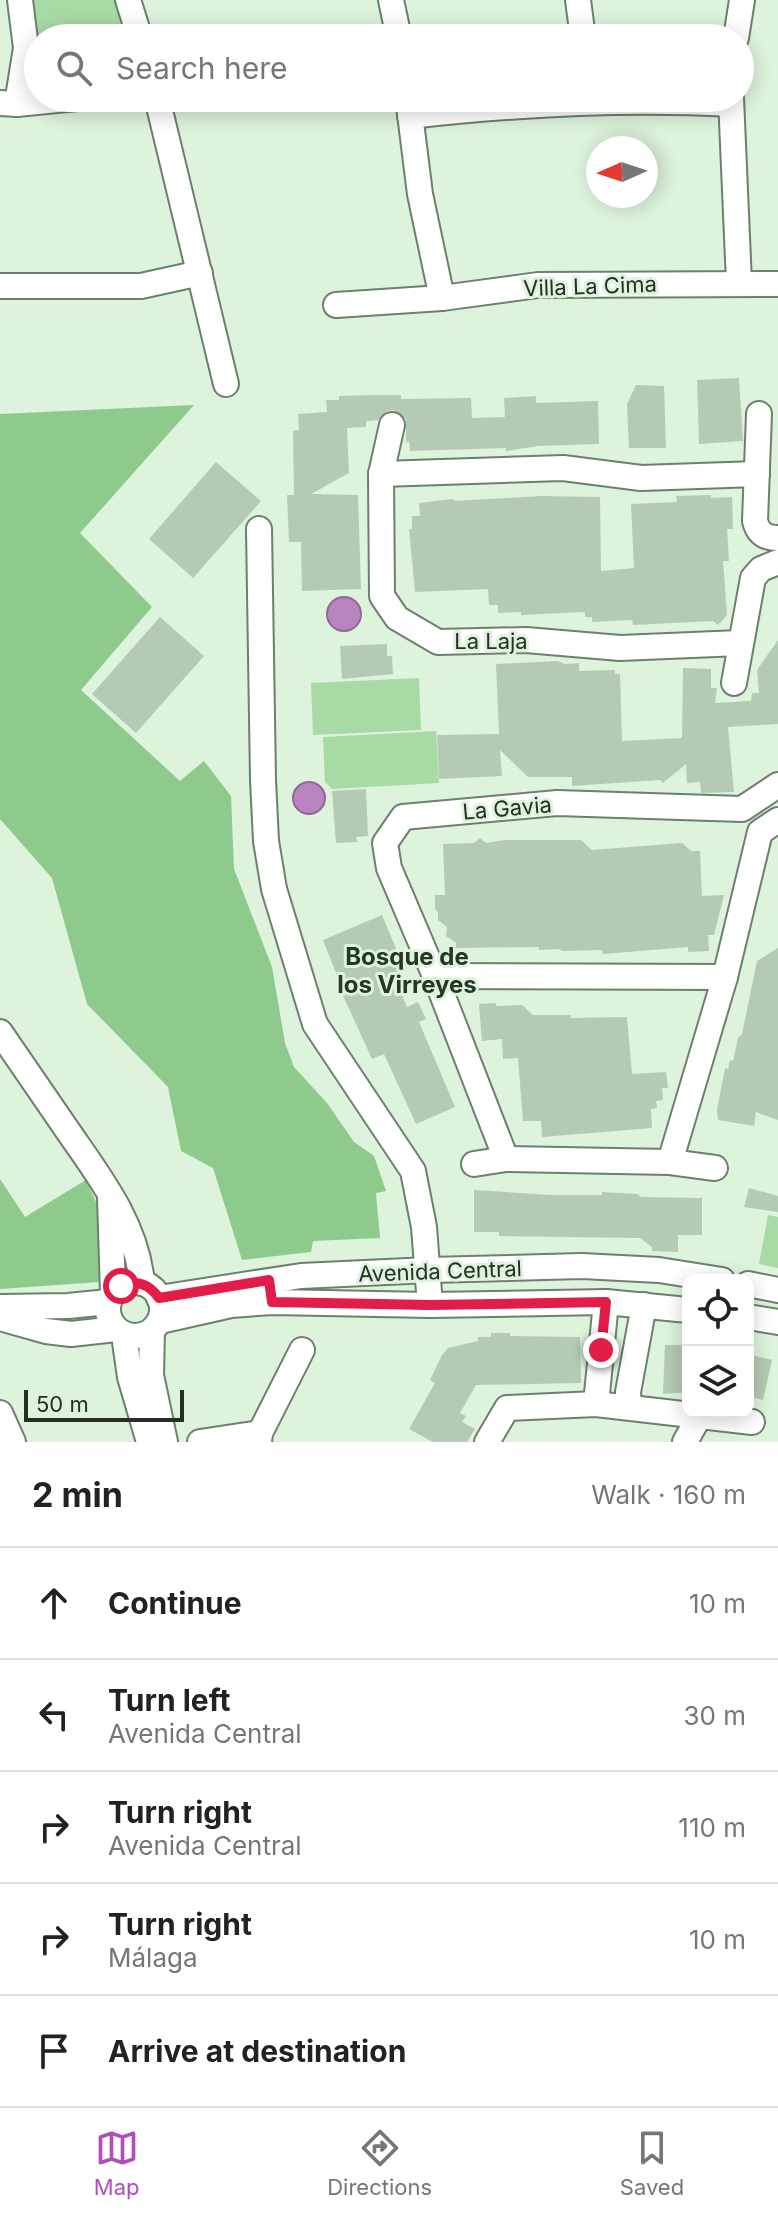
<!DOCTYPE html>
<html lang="en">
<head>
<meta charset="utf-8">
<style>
  :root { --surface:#fff; --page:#f6f6f6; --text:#222; --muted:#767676; --line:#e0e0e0; --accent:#ad50ba }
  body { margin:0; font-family:Inter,sans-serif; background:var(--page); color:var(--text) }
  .controls { position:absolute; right:24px; bottom:24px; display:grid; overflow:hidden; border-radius:16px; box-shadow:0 4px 20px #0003 }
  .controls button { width:72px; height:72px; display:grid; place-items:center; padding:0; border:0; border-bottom:2px solid var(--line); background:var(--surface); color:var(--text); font:40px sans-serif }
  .compass { position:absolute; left:586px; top:136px; width:72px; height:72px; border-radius:50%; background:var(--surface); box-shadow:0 4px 20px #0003; rotate:267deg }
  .scale { position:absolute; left:24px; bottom:20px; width:160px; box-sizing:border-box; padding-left:8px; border:4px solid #262e26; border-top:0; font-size:22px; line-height:28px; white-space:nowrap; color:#262e26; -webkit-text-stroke:6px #ddf3dc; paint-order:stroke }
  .stop { position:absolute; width:24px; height:24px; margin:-18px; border:6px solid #e11d48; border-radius:50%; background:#fff }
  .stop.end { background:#e11d48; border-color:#fff; box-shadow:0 2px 8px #0008 }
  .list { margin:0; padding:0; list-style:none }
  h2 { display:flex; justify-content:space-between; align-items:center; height:104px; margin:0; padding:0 32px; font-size:34px }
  h2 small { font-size:26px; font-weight:400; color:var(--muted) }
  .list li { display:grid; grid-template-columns:52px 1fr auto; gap:24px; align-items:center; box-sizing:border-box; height:112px; padding:0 32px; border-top:2px solid var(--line) }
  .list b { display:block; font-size:30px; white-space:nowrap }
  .list p { margin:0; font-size:26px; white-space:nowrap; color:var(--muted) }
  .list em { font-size:26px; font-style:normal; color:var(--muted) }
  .icon { flex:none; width:44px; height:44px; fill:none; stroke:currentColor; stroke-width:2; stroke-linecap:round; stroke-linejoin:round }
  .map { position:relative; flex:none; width:778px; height:1442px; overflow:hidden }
  .search { position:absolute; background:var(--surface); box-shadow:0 4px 20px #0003; left:24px; right:24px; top:24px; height:88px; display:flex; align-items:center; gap:20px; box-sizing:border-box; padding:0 28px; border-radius:44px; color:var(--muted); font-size:30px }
  .sheet { height:664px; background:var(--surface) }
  nav { display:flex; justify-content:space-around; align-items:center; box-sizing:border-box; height:112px; border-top:2px solid var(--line); background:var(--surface); font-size:22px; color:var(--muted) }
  nav a { display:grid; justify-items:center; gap:4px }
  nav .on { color:var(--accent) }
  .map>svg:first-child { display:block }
</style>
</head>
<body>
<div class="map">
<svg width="778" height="1442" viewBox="0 0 778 1442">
  <rect width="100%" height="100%" fill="#ddf3dc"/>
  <!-- green -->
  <g fill="#a8daa6">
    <path d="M27,0H118L130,38H38V83L31,82Z"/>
    <path d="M419,678L421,730L313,735L311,683Z"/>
    <path d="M436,731L439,783L332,789L325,782L323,737Z"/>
    <path d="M768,1215L778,1217V1268L759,1264Z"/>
  </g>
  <!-- forest -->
  <g fill="#8eca8c">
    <path d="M194,405L80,533L152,607L81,690L180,781L204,761L231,796L234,869L272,967L285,1043L294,1067L327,1103L354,1142L374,1156L386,1191L376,1193L380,1238L313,1241L311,1252L242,1260L213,1168L181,1151L168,1087L87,1004L52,878L0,819V414Z"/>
    <path d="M0,1179L25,1217L86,1180L97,1204L99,1282L0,1289Z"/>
  </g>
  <!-- water -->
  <g fill="#ba84c1" stroke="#8e6a92" stroke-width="2">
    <circle cx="344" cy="614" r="17"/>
    <circle cx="309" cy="798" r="16"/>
  </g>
  <!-- building -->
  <g fill="#b5cab4">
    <path d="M739,378L743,441L699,444L697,380Z"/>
    <path d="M636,385L664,386L666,448H629L627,404Z"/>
    <path d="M375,395H401V399L471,398L472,418L505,417L504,398L536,396V403L598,401L599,444L538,446L506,451V448L410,451L409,441L406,443V419L394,410L387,411L378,420L366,421V427L347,428L349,473L311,494L358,495L361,589L302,591L301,542H289L287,495H294L293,431L299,430L298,414L327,412L326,400H339V396Z"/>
    <path d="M216,462L261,501L193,578L149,539Z"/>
    <path d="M711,495V498L732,497L733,529H727L729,561H723L727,615L718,625L713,621L633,625L632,620L592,622V617H585V612L521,615V612L498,613V605H489L488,589L415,592L409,529H412V516H420L419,503L454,499V501L541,496L600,497L601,571L634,568L631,504L677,502L676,496Z"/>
    <path d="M160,617L204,656L136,733L92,694Z"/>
    <path d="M778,640V724L728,727L734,792L701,793L700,782L687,783L686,764L663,783L660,780L572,786V777H528L500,750L502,776L439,779L437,735L499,734L496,664L557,661L565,664L579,663V671L615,670V674H620L622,741L682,738L683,668L711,669V688H717L715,703L751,701L752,693H759L757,670Z"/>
    <path d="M387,644V656H392L393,674L342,679L340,646Z"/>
    <path d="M366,789L368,836L356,837L357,842L336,843L332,791Z"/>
    <path d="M480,838L486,843L505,840H581L592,850L682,843L691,851H700L702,896L724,895L714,935H708L709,951L688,952V947L603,954L602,950L562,951L559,949L539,950V947L456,948V943L446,936L447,927L438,920V912L435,909V895H445L443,844L474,843Z"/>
    <path d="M382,915L405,970L393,975L407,1007L418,1002L426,1019L419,1022L455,1107L416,1124L384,1054L372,1059L340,989L342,988L323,940Z"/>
    <path d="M778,948V1120L756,1112L754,1126L718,1120L717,1110L725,1068L728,1069L730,1060L733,1061L738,1038L742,1034L757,961Z"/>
    <path d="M496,1003V1006L522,1005L533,1015H571V1018L627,1017L632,1074L666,1072L668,1088H662L663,1100L656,1101L657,1108L651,1109L652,1128L542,1137L541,1121H523L518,1058L503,1059L502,1039L482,1041L479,1004Z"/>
    <path d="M749,1188L778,1196V1212L744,1207Z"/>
    <path d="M474,1190L551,1195H602V1192L638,1194L641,1197L702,1198V1235H678V1252L652,1251V1247L640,1238L499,1236V1232H474Z"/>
    <path d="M491,1333H510V1336L580,1337L581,1383L476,1385L460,1413L466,1416L462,1422L475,1429L467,1442H433L409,1429L435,1383L430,1380L442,1355L448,1348L478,1341V1337H491Z"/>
    <path d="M665,1345H682V1350H688V1392L663,1394Z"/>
    <path d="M752,1355L772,1360L763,1400L748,1396V1366Z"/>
  </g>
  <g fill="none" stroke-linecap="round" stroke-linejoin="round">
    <defs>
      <g id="street">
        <path d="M128,0L140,38"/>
        <path d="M391,0L399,38"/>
        <path d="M578,0L583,38"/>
        <path d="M736,38L742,0"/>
        <path d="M157,98L226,384"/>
        <path d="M408,98L420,194L442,298"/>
        <path d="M731,98L739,283"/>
        <path d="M0,103L17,104L77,98"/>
        <path d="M17,104L26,48L20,0"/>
        <path d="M410,116C517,104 623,98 731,104"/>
        <path d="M0,286H141L200,273"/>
        <path d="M336,305L442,298L538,285L778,284"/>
        <path d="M759,414L755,521C758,533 765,538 778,538"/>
        <path d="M392,425L381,474L382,596L397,618L438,642L526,640L620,648L740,643"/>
        <path d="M381,474L563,468L641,478L757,474"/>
        <path d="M259,529L263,780L266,841L274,889L315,1024L413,1171L424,1227L430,1305"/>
        <path d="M734,683L753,578L761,569L778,562"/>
        <path d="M435,976L725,977"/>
        <path d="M0,1032C23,1066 47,1100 70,1134C102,1180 137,1226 142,1283"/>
        <path d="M506,1159L435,976L389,868L385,843L403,817L557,803L742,809L778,785"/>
        <path d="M670,1162L725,977L760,832L778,820"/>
        <path d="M474,1164L506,1159L670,1162L715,1168"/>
        <path d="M110,1197L113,1293"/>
        <circle cx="135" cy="1309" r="27"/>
        <path d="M748,1284L778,1290"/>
        <path d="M159,1298L301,1276L429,1270L582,1266L659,1270L722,1280"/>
        <path d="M0,1307L68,1306L108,1302"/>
        <path d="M748,1317L778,1322"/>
        <path d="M0,1318L46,1331L71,1334L116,1329"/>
        <path d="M160,1321L231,1305L272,1302L430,1305L606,1302L688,1310"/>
        <path d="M152,1331L151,1375L165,1442"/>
        <path d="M124,1335L130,1377L149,1442"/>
        <path d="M596,1404L606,1302"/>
        <path d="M629,1407L628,1392L644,1305"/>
        <path d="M0,1413L13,1442"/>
        <path d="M200,1442L260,1433"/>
        <path d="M259,1442L260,1433L302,1350"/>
        <path d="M487,1442L507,1408L596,1404L752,1422"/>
        <path d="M685,1442L700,1415"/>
      </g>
    </defs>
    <!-- street casing -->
    <use href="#street" stroke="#6c806b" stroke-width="28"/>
    <!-- street -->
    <use href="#street" stroke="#fff" stroke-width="24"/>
  </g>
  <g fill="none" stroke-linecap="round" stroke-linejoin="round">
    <!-- route -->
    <path stroke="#e11d48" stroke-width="10" d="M121,1286C138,1280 149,1284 159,1298L269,1280L272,1302L430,1305L606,1302L601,1350"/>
  </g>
  <g text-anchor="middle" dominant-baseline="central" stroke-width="6" stroke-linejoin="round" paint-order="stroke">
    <!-- street labels -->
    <g font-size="22" fill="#262e26" stroke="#ddf3dc">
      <text transform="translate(590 286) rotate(-2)">Villa La Cima</text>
      <text x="491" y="641">La Laja</text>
      <text transform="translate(507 808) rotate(-5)">La Gavia</text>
      <text transform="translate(440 1271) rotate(-2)">Avenida Central</text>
    </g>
    <!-- neighbourhood labels -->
    <g font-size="24" font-weight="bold" fill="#263725" stroke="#ddf3dc">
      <text x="407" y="956">Bosque de<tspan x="407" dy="28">los Virreyes</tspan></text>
    </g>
  </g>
</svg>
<div class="controls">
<button><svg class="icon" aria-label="locate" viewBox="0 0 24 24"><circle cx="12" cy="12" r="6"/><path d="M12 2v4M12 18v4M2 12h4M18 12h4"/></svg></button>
<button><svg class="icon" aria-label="layers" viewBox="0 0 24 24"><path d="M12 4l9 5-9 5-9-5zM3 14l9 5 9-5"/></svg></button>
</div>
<svg class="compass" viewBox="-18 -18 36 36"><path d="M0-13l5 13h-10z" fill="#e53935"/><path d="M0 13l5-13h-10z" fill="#767676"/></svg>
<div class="scale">50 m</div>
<div class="stop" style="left:121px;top:1286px"></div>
<div class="stop end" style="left:601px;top:1350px"></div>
<div class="search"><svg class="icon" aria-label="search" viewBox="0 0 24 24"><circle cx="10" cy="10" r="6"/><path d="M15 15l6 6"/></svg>Search here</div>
</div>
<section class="sheet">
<h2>2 min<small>Walk · 160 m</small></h2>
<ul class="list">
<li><svg class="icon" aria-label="ahead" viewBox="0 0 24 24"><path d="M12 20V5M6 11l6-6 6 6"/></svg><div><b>Continue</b></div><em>10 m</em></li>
<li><svg class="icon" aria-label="left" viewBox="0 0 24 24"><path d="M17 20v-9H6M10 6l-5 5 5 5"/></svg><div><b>Turn left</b><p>Avenida Central</p></div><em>30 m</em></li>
<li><svg class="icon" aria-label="right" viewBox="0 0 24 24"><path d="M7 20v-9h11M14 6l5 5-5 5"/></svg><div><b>Turn right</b><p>Avenida Central</p></div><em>110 m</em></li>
<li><svg class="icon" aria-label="right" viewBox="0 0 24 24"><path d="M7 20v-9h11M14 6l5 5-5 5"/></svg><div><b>Turn right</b><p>Málaga</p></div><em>10 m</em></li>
<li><svg class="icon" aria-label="arrive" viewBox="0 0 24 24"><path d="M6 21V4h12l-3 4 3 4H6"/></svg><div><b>Arrive at destination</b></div></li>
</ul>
</section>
<nav>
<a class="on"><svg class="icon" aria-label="map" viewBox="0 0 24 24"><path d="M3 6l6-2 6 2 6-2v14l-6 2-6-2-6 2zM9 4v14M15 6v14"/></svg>Map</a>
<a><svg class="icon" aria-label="directions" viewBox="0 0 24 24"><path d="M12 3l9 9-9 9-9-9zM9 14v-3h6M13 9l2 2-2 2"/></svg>Directions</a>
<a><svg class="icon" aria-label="saved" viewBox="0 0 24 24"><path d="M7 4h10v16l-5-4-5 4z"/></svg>Saved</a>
</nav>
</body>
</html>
